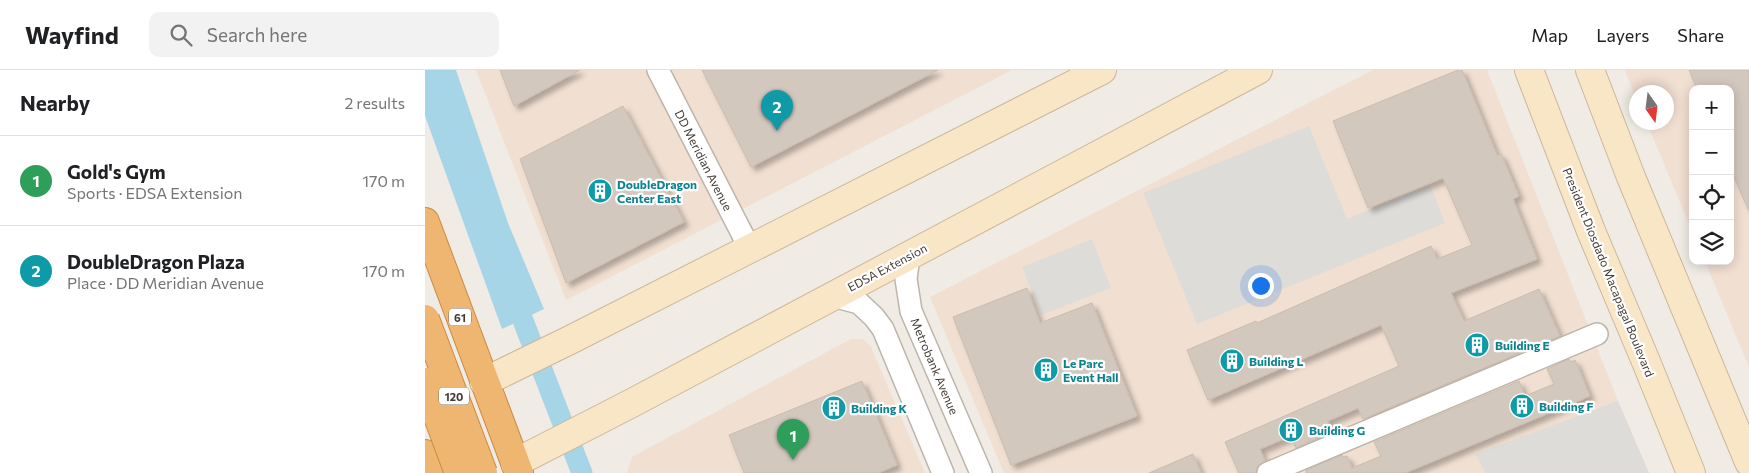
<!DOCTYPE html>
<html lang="en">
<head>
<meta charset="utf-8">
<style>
  :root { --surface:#fff; --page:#f2f2f2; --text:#202124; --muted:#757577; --line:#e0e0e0; --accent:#7c3aed }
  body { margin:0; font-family:Commissioner,sans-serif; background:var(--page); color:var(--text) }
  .controls { position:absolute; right:15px; top:15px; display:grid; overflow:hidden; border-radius:10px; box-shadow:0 2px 12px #0003 }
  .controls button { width:45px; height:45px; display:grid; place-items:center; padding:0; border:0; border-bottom:1px solid var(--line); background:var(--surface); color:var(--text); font:25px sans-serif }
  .compass { position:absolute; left:1204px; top:15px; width:45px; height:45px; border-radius:50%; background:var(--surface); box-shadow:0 2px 12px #0003; rotate:166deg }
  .you { position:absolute; left:835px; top:215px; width:18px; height:18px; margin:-12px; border:4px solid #fff; border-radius:50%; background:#1a73e8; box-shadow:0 0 0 8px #1a73e833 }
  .badge { display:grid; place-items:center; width:32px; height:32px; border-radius:50%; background:var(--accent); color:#fff; font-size:16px; font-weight:700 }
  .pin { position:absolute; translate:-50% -41px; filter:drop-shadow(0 1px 2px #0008) }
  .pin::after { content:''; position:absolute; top:26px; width:18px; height:15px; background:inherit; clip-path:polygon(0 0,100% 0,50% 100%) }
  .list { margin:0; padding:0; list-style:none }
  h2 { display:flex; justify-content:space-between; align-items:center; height:65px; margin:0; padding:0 20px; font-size:21px }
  h2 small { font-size:16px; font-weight:400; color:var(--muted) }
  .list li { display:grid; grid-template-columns:32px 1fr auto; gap:15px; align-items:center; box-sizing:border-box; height:90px; padding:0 20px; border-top:1px solid var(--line) }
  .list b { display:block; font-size:19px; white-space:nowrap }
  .list p { margin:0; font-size:16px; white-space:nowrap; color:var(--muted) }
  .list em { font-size:16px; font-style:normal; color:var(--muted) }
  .icon { flex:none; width:28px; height:28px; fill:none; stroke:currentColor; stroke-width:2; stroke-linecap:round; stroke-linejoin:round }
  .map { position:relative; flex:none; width:1324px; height:403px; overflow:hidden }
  header { display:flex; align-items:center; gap:30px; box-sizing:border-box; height:70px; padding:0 25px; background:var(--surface); border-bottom:1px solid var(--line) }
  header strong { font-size:24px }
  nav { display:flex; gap:28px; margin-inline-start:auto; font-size:18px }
  .search { width:350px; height:45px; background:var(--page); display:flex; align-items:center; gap:12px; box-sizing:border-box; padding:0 18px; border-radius:10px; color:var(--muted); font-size:19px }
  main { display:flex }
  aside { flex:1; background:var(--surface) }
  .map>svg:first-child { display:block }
</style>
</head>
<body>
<header>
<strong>Wayfind</strong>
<div class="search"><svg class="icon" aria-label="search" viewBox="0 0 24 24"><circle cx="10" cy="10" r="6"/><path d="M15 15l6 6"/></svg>Search here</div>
<nav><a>Map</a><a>Layers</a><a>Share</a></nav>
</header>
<main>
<aside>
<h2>Nearby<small>2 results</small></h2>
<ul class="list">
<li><span class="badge" style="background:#2e9e5b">1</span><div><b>Gold's Gym</b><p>Sports · EDSA Extension</p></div><em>170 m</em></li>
<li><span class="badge" style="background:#0f9aa8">2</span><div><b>DoubleDragon Plaza</b><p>Place · DD Meridian Avenue</p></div><em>170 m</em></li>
</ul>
</aside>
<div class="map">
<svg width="1324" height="403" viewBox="0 0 1324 403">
  <defs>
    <filter id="shadow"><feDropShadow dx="4.5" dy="4.5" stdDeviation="2.5" flood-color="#0004"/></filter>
  </defs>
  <rect width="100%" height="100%" fill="#f0ebe4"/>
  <!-- commercial -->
  <g fill="#f1dfd1">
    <path d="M51,0H587L141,230Z"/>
    <path d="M948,0H1062L1193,331L1224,403H579L505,227Z"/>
    <path d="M1200,0H1324V297L1280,191H1305V19H1268V163L1222,53L1242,52V22H1212L1211,28Z"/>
    <path d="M426,269H438L446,277L500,403H202L207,387Z"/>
  </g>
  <!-- parking -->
  <g fill="#dedcd9">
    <path d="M884,56L922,149L1005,115L1020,153L772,254L718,123Z"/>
    <path d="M667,169L686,218L616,245L597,197Z"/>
    <path d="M1193,331L1224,403H1061L1050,384Z"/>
  </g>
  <!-- water -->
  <path fill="#a6d5e8" d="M0,0H31L83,153L119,239L77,259L0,46Z"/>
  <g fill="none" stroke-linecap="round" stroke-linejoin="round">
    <!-- canal -->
    <path stroke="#a6d5e8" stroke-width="21" d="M87,222L157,403"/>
  </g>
  <!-- building -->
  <g fill="#d3c8be" stroke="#cabdaf" filter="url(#shadow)">
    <path d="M75,0H155L89,36Z"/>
    <path d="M277,0H513L326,97Z"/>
    <path d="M1033,0H1037L1072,85L1076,84L1094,126L1088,129L1112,189L1026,223L1039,251L1114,219L1135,266L938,349L933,338L903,351L907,362L871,378L866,366L835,379L840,391L833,396L831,403H814L800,372L974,296L956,255L783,330L762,280L831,251L832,253L1006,176L1012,189L1047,175L1018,108L943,138L908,51Z"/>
    <path d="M1264,0H1324V141L1305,98V19H1272Z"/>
    <path d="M198,36L259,152L141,213L95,89Z"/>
    <path d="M602,218L615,253L667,233L712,346L586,395L528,247Z"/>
    <path d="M1144,289L1146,292L1150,290L1165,326L980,403H881V400L917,385L918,387L922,386L927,398L956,386L949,372L1094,311L1100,326L1129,314L1122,299Z"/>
    <path d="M437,311L472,395L453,403H319L304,365Z"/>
    <path d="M768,384L776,403H724Z"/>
  </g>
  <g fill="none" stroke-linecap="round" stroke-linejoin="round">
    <defs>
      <g id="street">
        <path d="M233,0L325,179"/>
        <path d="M484,186L481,209L486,241L556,403"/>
        <path d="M407,226L434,233L449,247L458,259L518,403"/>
        <path d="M843,403L1172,264"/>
      </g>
      <g id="secondary">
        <path d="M1104,0L1166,161L1222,294L1266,403"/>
        <path d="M1165,0L1206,107L1324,392"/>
        <path d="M59,312L145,270L677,0"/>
        <path d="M90,393L207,333L833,0"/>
      </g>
      <g id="highway">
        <path d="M0,152L94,403"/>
        <path d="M0,384L7,403"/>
      </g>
    </defs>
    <!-- street casing -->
    <use href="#street" stroke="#bdb5ab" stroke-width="24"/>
    <!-- secondary casing -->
    <use href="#secondary" stroke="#ccb898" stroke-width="30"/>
    <!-- highway casing -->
    <use href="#highway" stroke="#cc8942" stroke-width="30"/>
    <!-- street -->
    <use href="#street" stroke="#fff" stroke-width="21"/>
    <!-- secondary -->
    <use href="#secondary" stroke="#f8e6c6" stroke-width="28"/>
    <!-- highway -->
    <use href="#highway" stroke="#efb671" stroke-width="28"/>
    <defs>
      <g id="highway-bridge">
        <path d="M0,249L58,403"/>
        <path d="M0,312L34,403"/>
      </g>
    </defs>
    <!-- highway-bridge casing -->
    <use href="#highway-bridge" stroke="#cc8942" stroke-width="30" stroke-linecap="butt"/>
    <!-- highway-bridge -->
    <use href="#highway-bridge" stroke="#efb671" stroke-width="28"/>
  </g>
  <!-- icons -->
  <defs>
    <symbol id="building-disc" viewBox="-11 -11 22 22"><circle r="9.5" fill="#0f9aa8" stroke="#fff"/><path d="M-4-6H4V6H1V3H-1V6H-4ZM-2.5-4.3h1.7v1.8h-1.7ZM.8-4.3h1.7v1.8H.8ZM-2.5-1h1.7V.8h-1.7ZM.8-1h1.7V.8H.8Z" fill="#fff"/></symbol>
  </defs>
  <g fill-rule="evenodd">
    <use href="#building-disc" x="161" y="107" width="28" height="28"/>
    <use href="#building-disc" x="1038" y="261" width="28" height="28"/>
    <use href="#building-disc" x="793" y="277" width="28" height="28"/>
    <use href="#building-disc" x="607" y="286" width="28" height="28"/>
    <use href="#building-disc" x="1083" y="322" width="28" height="28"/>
    <use href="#building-disc" x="395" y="324" width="28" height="28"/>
    <use href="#building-disc" x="852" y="346" width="28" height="28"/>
  </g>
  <g text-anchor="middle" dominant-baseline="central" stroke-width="4.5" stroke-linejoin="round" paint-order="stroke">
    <!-- shield labels -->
    <g fill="#fff" stroke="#7b7672" stroke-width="1">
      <rect x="24" y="238.5" width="22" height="17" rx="4"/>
      <rect x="14" y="317.5" width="30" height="17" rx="4"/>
    </g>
    <g font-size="11" font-weight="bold" fill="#423b35">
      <text x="35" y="247">61</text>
      <text x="29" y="326">120</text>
    </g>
    <!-- street labels -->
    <g font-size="12" fill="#423b35" stroke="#fff">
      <text transform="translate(279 90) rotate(63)">DD Meridian Avenue</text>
      <text transform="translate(462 197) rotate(-28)">EDSA Extension</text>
      <text transform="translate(1184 202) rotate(68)">President Diosdado Macapagal Boulevard</text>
      <text transform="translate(510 296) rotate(67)">Metrobank Avenue</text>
    </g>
    <!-- culture labels -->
    <g font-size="12" font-weight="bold" fill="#0d838f" stroke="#fff" text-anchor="start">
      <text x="192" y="114">DoubleDragon<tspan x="192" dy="14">Center East</tspan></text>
      <text x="1070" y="275">Building E</text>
      <text x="824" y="291">Building L</text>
      <text x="638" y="293">Le Parc<tspan x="638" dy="14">Event Hall</tspan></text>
      <text x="1114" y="336">Building F</text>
      <text x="426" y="338">Building K</text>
      <text x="884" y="360">Building G</text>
    </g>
  </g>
</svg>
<div class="controls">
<button>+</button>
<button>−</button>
<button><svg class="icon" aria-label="locate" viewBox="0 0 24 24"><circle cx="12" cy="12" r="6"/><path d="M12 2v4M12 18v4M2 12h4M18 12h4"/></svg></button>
<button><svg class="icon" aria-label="layers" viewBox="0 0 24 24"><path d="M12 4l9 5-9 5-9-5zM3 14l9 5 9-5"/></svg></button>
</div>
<svg class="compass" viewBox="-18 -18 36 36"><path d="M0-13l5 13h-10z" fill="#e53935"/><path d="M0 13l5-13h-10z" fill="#757577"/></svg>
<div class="you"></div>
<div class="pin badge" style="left:368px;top:390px;background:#2e9e5b">1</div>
<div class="pin badge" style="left:352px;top:61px;background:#0f9aa8">2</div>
</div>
</main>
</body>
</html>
